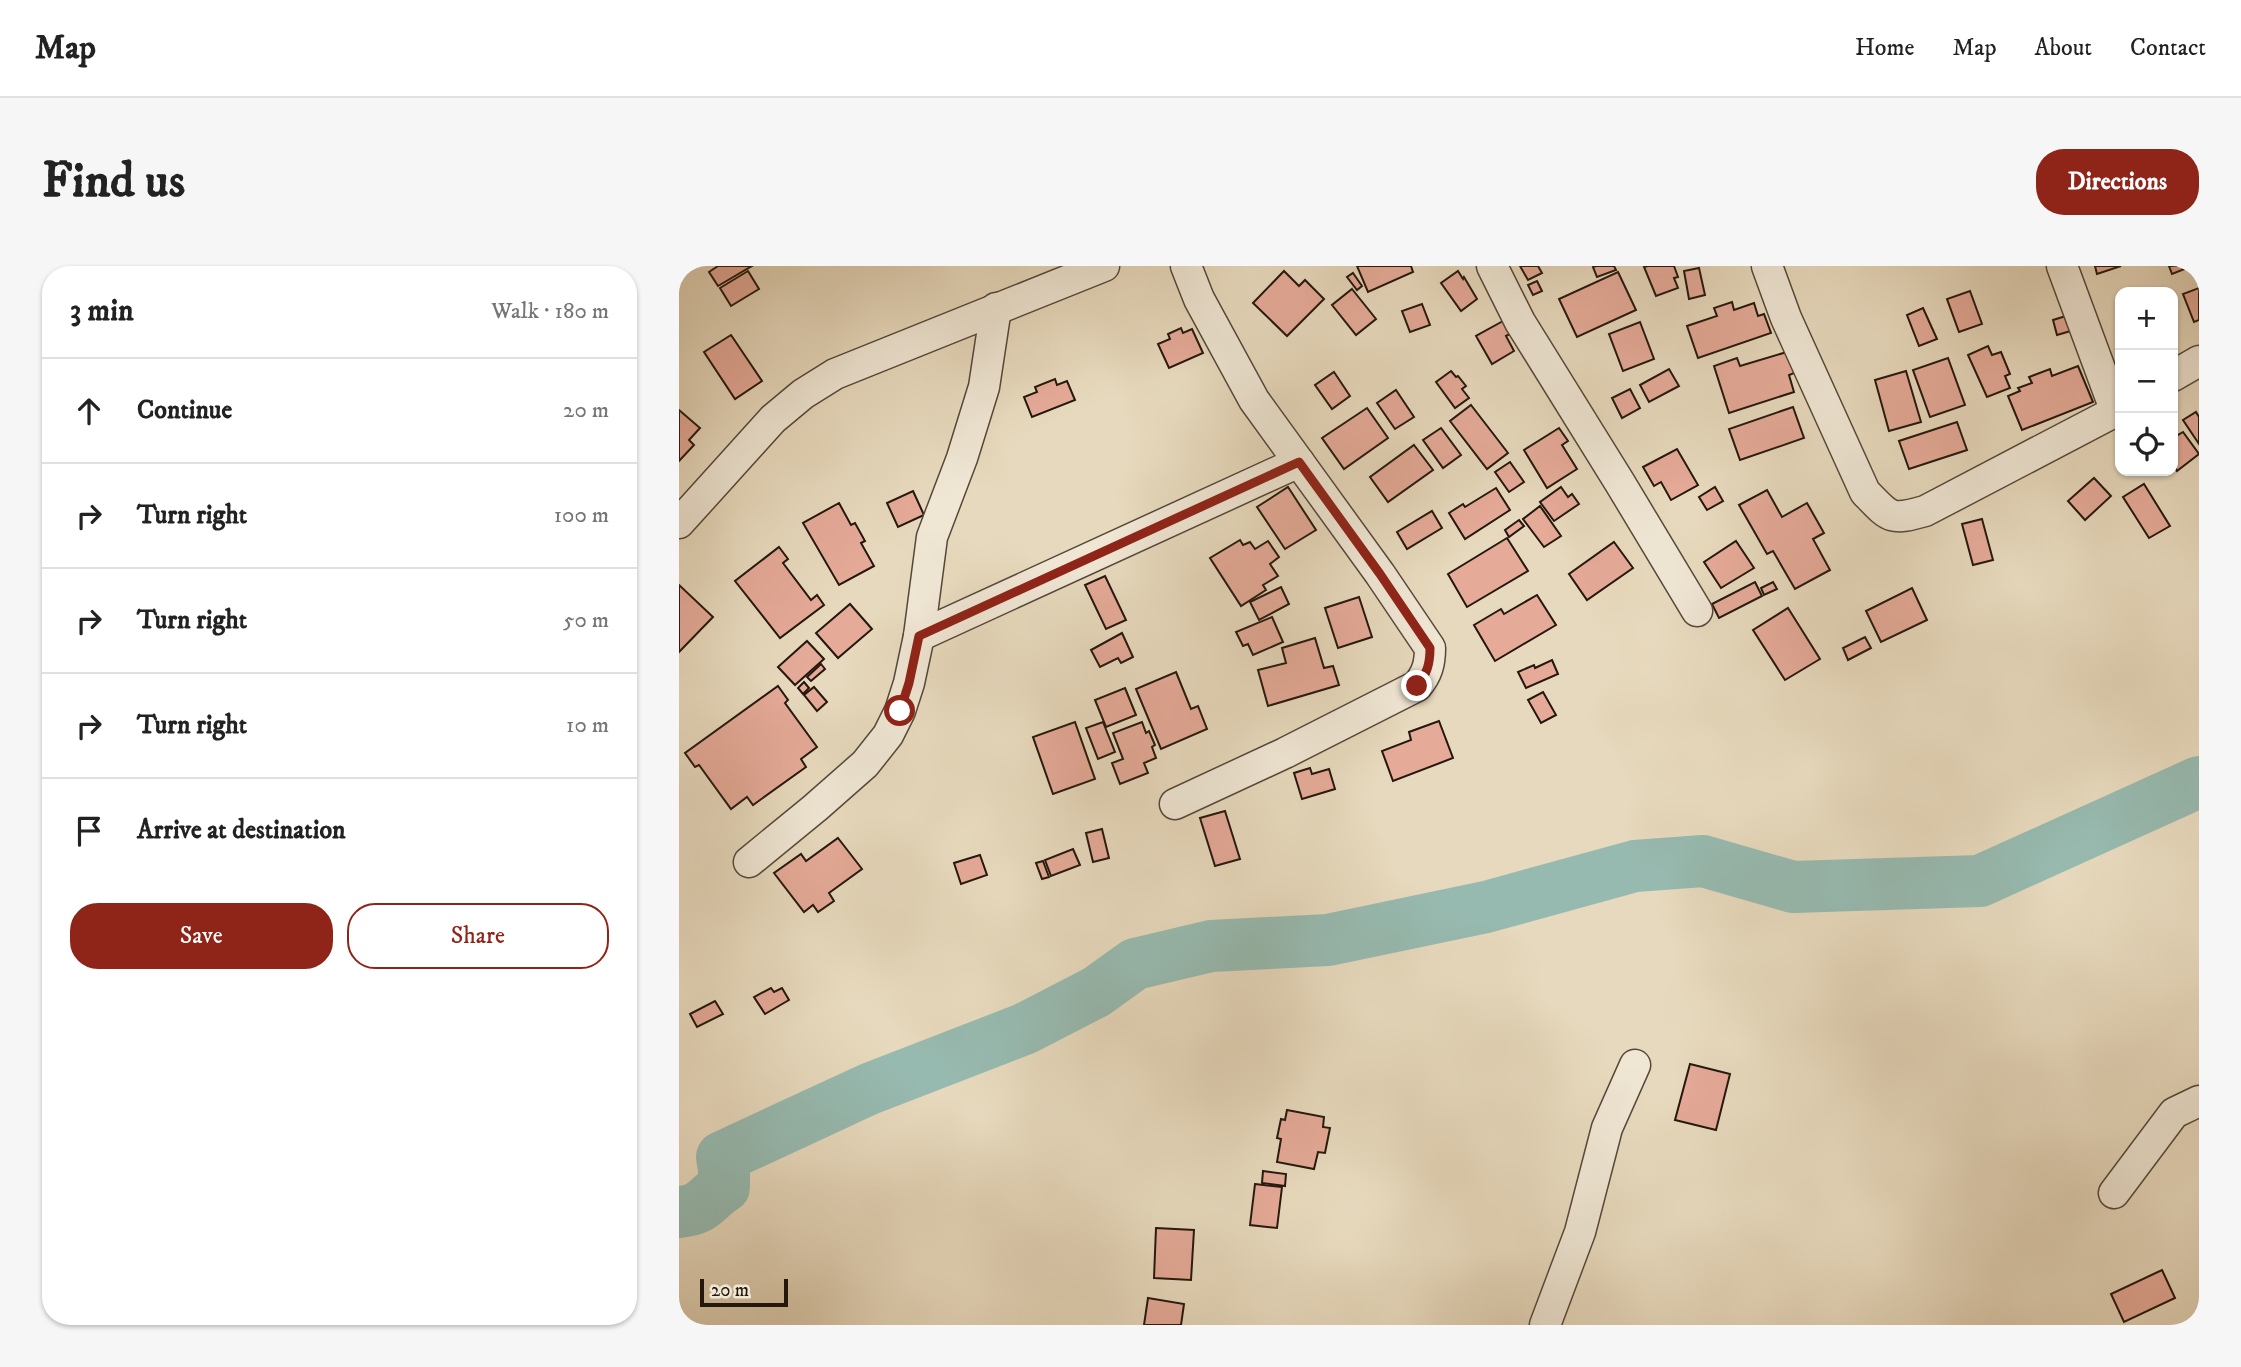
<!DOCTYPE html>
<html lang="en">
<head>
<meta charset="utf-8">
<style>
  :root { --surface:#fff; --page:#f6f6f6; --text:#222; --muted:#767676; --line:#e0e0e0; --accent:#8f2418 }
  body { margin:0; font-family:"IM FELL DW Pica",serif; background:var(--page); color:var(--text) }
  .controls { position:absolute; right:21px; top:21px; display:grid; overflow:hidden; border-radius:14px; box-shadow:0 2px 5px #0004 }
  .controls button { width:63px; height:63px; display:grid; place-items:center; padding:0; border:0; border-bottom:2px solid var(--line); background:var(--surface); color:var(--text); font:35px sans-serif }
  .scale { position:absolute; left:21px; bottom:18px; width:88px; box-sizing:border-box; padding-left:7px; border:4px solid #25170d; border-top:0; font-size:19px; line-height:24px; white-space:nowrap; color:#25170d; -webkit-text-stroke:5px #efe6d4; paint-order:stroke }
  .stop { position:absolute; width:21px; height:21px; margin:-16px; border:5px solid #8f2418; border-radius:50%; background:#fff }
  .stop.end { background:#8f2418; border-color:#fff; box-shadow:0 2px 7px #0008 }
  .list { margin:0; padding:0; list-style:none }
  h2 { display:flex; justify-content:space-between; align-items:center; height:91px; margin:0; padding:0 28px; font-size:30px }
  h2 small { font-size:23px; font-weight:400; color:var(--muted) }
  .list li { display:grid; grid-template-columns:46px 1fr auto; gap:21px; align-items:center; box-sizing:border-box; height:105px; padding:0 28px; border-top:2px solid var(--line) }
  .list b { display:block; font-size:26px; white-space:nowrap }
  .list em { font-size:23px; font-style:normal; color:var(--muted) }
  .actions { display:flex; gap:14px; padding:21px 28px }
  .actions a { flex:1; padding:16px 0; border:2px solid var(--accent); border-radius:28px; text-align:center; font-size:24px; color:var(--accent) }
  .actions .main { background:var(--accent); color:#fff }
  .icon { flex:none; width:38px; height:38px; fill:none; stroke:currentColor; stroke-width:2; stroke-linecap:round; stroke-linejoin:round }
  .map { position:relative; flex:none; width:1520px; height:1059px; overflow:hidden; border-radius:28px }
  header { display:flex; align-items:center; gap:42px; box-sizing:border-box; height:98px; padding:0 35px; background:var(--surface); border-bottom:2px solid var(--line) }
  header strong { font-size:33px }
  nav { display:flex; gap:38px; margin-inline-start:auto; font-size:24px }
  .intro { display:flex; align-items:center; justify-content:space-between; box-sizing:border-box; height:168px; padding:0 42px }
  h1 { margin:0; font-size:49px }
  .button { padding:18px 32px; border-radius:28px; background:var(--accent); color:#fff; font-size:24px; font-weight:700 }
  main { display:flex; gap:42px; padding:0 42px }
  aside { flex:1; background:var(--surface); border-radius:28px; box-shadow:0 2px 5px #0004 }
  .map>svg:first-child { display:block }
</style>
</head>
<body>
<header>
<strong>Map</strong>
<nav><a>Home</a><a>Map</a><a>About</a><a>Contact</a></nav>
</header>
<div class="intro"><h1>Find us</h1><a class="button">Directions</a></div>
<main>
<aside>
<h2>3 min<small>Walk · 180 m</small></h2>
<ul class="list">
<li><svg class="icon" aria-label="ahead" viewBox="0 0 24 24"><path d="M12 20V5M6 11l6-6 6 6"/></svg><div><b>Continue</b></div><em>20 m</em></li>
<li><svg class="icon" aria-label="right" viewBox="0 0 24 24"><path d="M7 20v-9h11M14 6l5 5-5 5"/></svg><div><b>Turn right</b></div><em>100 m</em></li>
<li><svg class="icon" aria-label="right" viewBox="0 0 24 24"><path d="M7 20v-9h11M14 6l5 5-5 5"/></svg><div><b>Turn right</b></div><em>50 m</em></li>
<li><svg class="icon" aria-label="right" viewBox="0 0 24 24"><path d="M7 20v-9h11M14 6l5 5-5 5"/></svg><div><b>Turn right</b></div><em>10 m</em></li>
<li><svg class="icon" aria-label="arrive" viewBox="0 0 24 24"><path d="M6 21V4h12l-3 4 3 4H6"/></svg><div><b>Arrive at destination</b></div></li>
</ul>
<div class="actions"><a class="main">Save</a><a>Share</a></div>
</aside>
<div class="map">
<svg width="1520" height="1059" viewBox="0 0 1520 1059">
  <rect width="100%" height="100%" fill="#e7d9bd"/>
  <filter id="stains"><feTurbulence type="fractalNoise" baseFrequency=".00286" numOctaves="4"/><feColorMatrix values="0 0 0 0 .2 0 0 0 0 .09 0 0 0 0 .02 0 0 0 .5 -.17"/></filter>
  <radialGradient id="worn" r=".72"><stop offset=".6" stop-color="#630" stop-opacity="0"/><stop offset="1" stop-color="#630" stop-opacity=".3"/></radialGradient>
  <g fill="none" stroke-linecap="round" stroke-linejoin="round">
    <!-- river -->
    <path stroke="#97bab0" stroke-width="52" d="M0,946C26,944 26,933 45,921V903L43,891L190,823L345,763L417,726L456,698L532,680L649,674L807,641L956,600L1024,595L1114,621L1301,615L1520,516"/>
  </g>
  <!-- building -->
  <g fill="#e5aa98" stroke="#25170d" stroke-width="2">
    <path d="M39,0H73L39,20L30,6Z"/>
    <path d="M678,0H732L734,6L689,26Z"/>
    <path d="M841,0H859L863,7L849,14Z"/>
    <path d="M917,0H935L937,4L918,11L914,1Z"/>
    <path d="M969,0H995L999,11L995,12L999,22L977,30L965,1Z"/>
    <path d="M1416,0H1442L1418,8Z"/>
    <path d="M1490,0H1513L1493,8Z"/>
    <path d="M1020,2L1026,29L1010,33L1005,5Z"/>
    <path d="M69,5L80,23L52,40L41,22Z"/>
    <path d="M605,5L620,20L626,14L645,33L608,70L574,37Z"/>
    <path d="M779,5L784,13L785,11L798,33L782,45L762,17Z"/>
    <path d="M939,6L957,44L898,71L880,33Z"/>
    <path d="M674,7L683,20L678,24L668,11Z"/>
    <path d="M858,15L863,25L854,29L849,19Z"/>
    <path d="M1520,22V54L1515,56L1504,28Z"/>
    <path d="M673,23L697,53L677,69L653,39Z"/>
    <path d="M1291,25L1303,58L1280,66L1268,33Z"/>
    <path d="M1053,36L1055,44L1075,37L1079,50L1085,48L1092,67L1019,92L1008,60L1038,50L1035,42Z"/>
    <path d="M743,38L751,59L731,66L723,45Z"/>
    <path d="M1244,42L1258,73L1240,80L1228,49Z"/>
    <path d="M1390,49L1395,64L1378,69L1374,54Z"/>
    <path d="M824,55L831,68L827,70L835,85L813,98L797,70Z"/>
    <path d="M961,56L975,93L944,105L930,68Z"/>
    <path d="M502,62L504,67L513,63L524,87L490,102L479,78L491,73L489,68Z"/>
    <path d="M52,69L83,115L56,133L25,86Z"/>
    <path d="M1309,80L1313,89L1322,86L1331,108L1326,110L1331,122L1308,131L1289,89Z"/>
    <path d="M1111,85L1118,106L1110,109L1115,126L1050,147L1035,100L1058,92L1061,100Z"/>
    <path d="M1269,92L1286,139L1251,151L1234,104Z"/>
    <path d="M1399,100L1414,136L1343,164L1329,130L1341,125L1339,122L1353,117L1350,111L1371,103L1373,110Z"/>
    <path d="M990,103L1000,120L970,136L961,119Z"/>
    <path d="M772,105L777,111L779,110L787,120L783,123L790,132L776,142L757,116Z"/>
    <path d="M1227,105L1242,156L1210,165L1196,114Z"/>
    <path d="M655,106L671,130L653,143L636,119Z"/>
    <path d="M376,113L378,119L388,115L396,134L353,151L345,131L358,126L356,121Z"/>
    <path d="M951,123L961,142L943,152L933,132Z"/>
    <path d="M717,124L735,151L716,163L698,137Z"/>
    <path d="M792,139L829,187L808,203L771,155Z"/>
    <path d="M1114,141L1125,172L1061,194L1050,163Z"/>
    <path d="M688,142L709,172L665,203L643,172Z"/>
    <path d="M0,144L21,162L10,174L15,179L0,195Z"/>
    <path d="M1517,146L1520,151V178L1504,154Z"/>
    <path d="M1278,156L1288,184L1230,203L1220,175Z"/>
    <path d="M762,162L782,189L764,202L744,174Z"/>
    <path d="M880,162L889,175L883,179L898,203L868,222L845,184Z"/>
    <path d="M1496,165L1499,169L1504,166L1520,188L1498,205L1494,198V166Z"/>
    <path d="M735,179L754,204L709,236L691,211Z"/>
    <path d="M998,183L1019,219L992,234L982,216L975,220L964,201Z"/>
    <path d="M831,196L845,216L830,226L816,206Z"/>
    <path d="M1415,212L1432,230L1406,254L1389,235Z"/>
    <path d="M1465,218L1491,260L1470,272L1444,231Z"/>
    <path d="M609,221L637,264L606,283L578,241Z"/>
    <path d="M882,221L889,231L893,228L900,238L875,255L861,236Z"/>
    <path d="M1036,221L1044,235L1028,244L1020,231Z"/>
    <path d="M817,222L831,244L786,273L770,247L784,238L786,241Z"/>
    <path d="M1088,224L1103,251L1128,237L1145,267L1134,273L1151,304L1116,323L1094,285L1088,288L1060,239Z"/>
    <path d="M234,225L245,249L219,261L208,237Z"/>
    <path d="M160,237L172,259L176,257L186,275L182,277L195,300L160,319L124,257Z"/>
    <path d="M861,240L882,270L865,281L844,253Z"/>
    <path d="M753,245L763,262L728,283L718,266Z"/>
    <path d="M1303,253L1314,294L1294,299L1283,258Z"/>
    <path d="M840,254L845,260L830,271L826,264Z"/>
    <path d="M828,272L849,305L788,341L769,308Z"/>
    <path d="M561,274L564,279L571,276L576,283L589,275L600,291L591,298L599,310L584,319L587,324L562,340L531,292Z"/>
    <path d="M1057,275L1075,302L1042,322L1025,296Z"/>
    <path d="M935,276L954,302L908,334L890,308Z"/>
    <path d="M100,281L109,293L104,297L132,334L138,329L145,339L101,372L56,315Z"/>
    <path d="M426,310L447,354L427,363L406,319Z"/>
    <path d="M1076,316L1083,330L1040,352L1033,338Z"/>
    <path d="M1094,316L1098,323L1085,329L1082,322Z"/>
    <path d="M0,319L34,351L0,386Z"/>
    <path d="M602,321L610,338L580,354L571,336Z"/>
    <path d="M1233,322L1248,354L1202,376L1187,345Z"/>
    <path d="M858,329L877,359L816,395L795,359L822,343L825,348Z"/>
    <path d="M680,331L693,371L659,382L646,342Z"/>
    <path d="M171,338L193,363L159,392L137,367Z"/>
    <path d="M1109,342L1141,393L1106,414L1074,364Z"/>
    <path d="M593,351L604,376L574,389L569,378L564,380L557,366Z"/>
    <path d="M443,367L454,391L442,397L439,392L421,401L412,384Z"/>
    <path d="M1186,371L1192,382L1169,394L1164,382Z"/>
    <path d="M636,372L645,402L654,400L660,419L589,440L579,404L607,397L603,382Z"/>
    <path d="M128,375L145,393L116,419L99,401Z"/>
    <path d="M873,394L879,408L847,422L839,406L855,399L856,402Z"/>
    <path d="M142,398L146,403L132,415L128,411Z"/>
    <path d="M497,406L512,443L519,440L528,463L482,483L457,423Z"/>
    <path d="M125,416L130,422L124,428L119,422Z"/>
    <path d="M99,420L109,434L106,437L138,481L122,493L127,501L74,539L68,531L52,543L20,499L16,501L6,487Z"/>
    <path d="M135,421L148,436L138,445L125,429Z"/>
    <path d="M446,422L457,449L427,461L416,434Z"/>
    <path d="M864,426L877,449L862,457L849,434Z"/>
    <path d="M760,455L774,492L714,515L703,485L732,474L730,466Z"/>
    <path d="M396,456L416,513L374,528L354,471Z"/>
    <path d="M424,456L436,486L419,493L407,462Z"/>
    <path d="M463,456L467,467L470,465L476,479L473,481L477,492L465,497L469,507L441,518L433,497L444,493L434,467Z"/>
    <path d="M631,502L633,508L650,503L656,523L623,533L615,507Z"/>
    <path d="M546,545L561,593L536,600L521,552Z"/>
    <path d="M423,563L430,592L414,596L407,567Z"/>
    <path d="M159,572L183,603L150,627L155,635L139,646L134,639L125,646L95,607L122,588L127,595Z"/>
    <path d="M394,583L401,599L372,610L366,594Z"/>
    <path d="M301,589L308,609L282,618L275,597Z"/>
    <path d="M364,595L370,611L363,613L357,597Z"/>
    <path d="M92,722L95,726L103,722L110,734L86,748L75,731Z"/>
    <path d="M36,735L44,748L18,761L11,748Z"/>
    <path d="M1011,798L1051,808L1037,864L996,854Z"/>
    <path d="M608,844L645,851L644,861L651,862L646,887L639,886L635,903L598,896L602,873L598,872L602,853L606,854Z"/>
    <path d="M584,905L607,908L606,920L583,917Z"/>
    <path d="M576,918L603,921L598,962L571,959Z"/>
    <path d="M477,962L515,964L512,1014L475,1012Z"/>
    <path d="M1483,1004L1496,1032L1445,1056L1432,1028Z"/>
    <path d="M469,1032L505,1038L502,1059H465Z"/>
  </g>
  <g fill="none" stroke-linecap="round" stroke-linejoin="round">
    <defs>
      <g id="minor">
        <path d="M813,0L841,56L941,217L1018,345"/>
        <path d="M1088,0L1107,52L1186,226C1211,252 1211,255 1246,245L1441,143"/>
        <path d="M1383,0L1437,146"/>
        <path d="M1494,110L1520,95"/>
        <path d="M0,257L94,153L124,128L156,108L425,0"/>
        <path d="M240,370L620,196"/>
        <path d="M496,538L606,487L738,420C748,408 751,398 751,382L701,308L575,134L520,33L507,0"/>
        <path d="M70,596L136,542L186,498L209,469L221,445L230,417L240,370L253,271L283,192L305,121L317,42"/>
        <path d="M1435,927L1495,847L1520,835"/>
        <path d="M866,1059L901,966L928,862L956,799"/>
      </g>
    </defs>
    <!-- minor casing -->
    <use href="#minor" stroke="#564839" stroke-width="33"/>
    <!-- minor -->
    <use href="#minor" stroke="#efe6d4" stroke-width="30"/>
  </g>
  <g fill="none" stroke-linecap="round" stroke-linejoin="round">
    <!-- route -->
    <path stroke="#8f2418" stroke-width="9" d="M221,445L230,417L240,370L620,196L701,308L751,382C751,398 748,408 738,420"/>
  </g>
  <rect width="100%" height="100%" filter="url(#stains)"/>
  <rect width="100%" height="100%" fill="url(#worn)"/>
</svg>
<div class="controls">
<button>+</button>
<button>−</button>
<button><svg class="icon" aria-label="locate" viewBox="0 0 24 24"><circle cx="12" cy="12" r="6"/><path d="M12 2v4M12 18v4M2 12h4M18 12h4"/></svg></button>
</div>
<div class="scale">20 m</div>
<div class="stop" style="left:221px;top:445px"></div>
<div class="stop end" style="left:738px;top:420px"></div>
</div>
</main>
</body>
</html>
